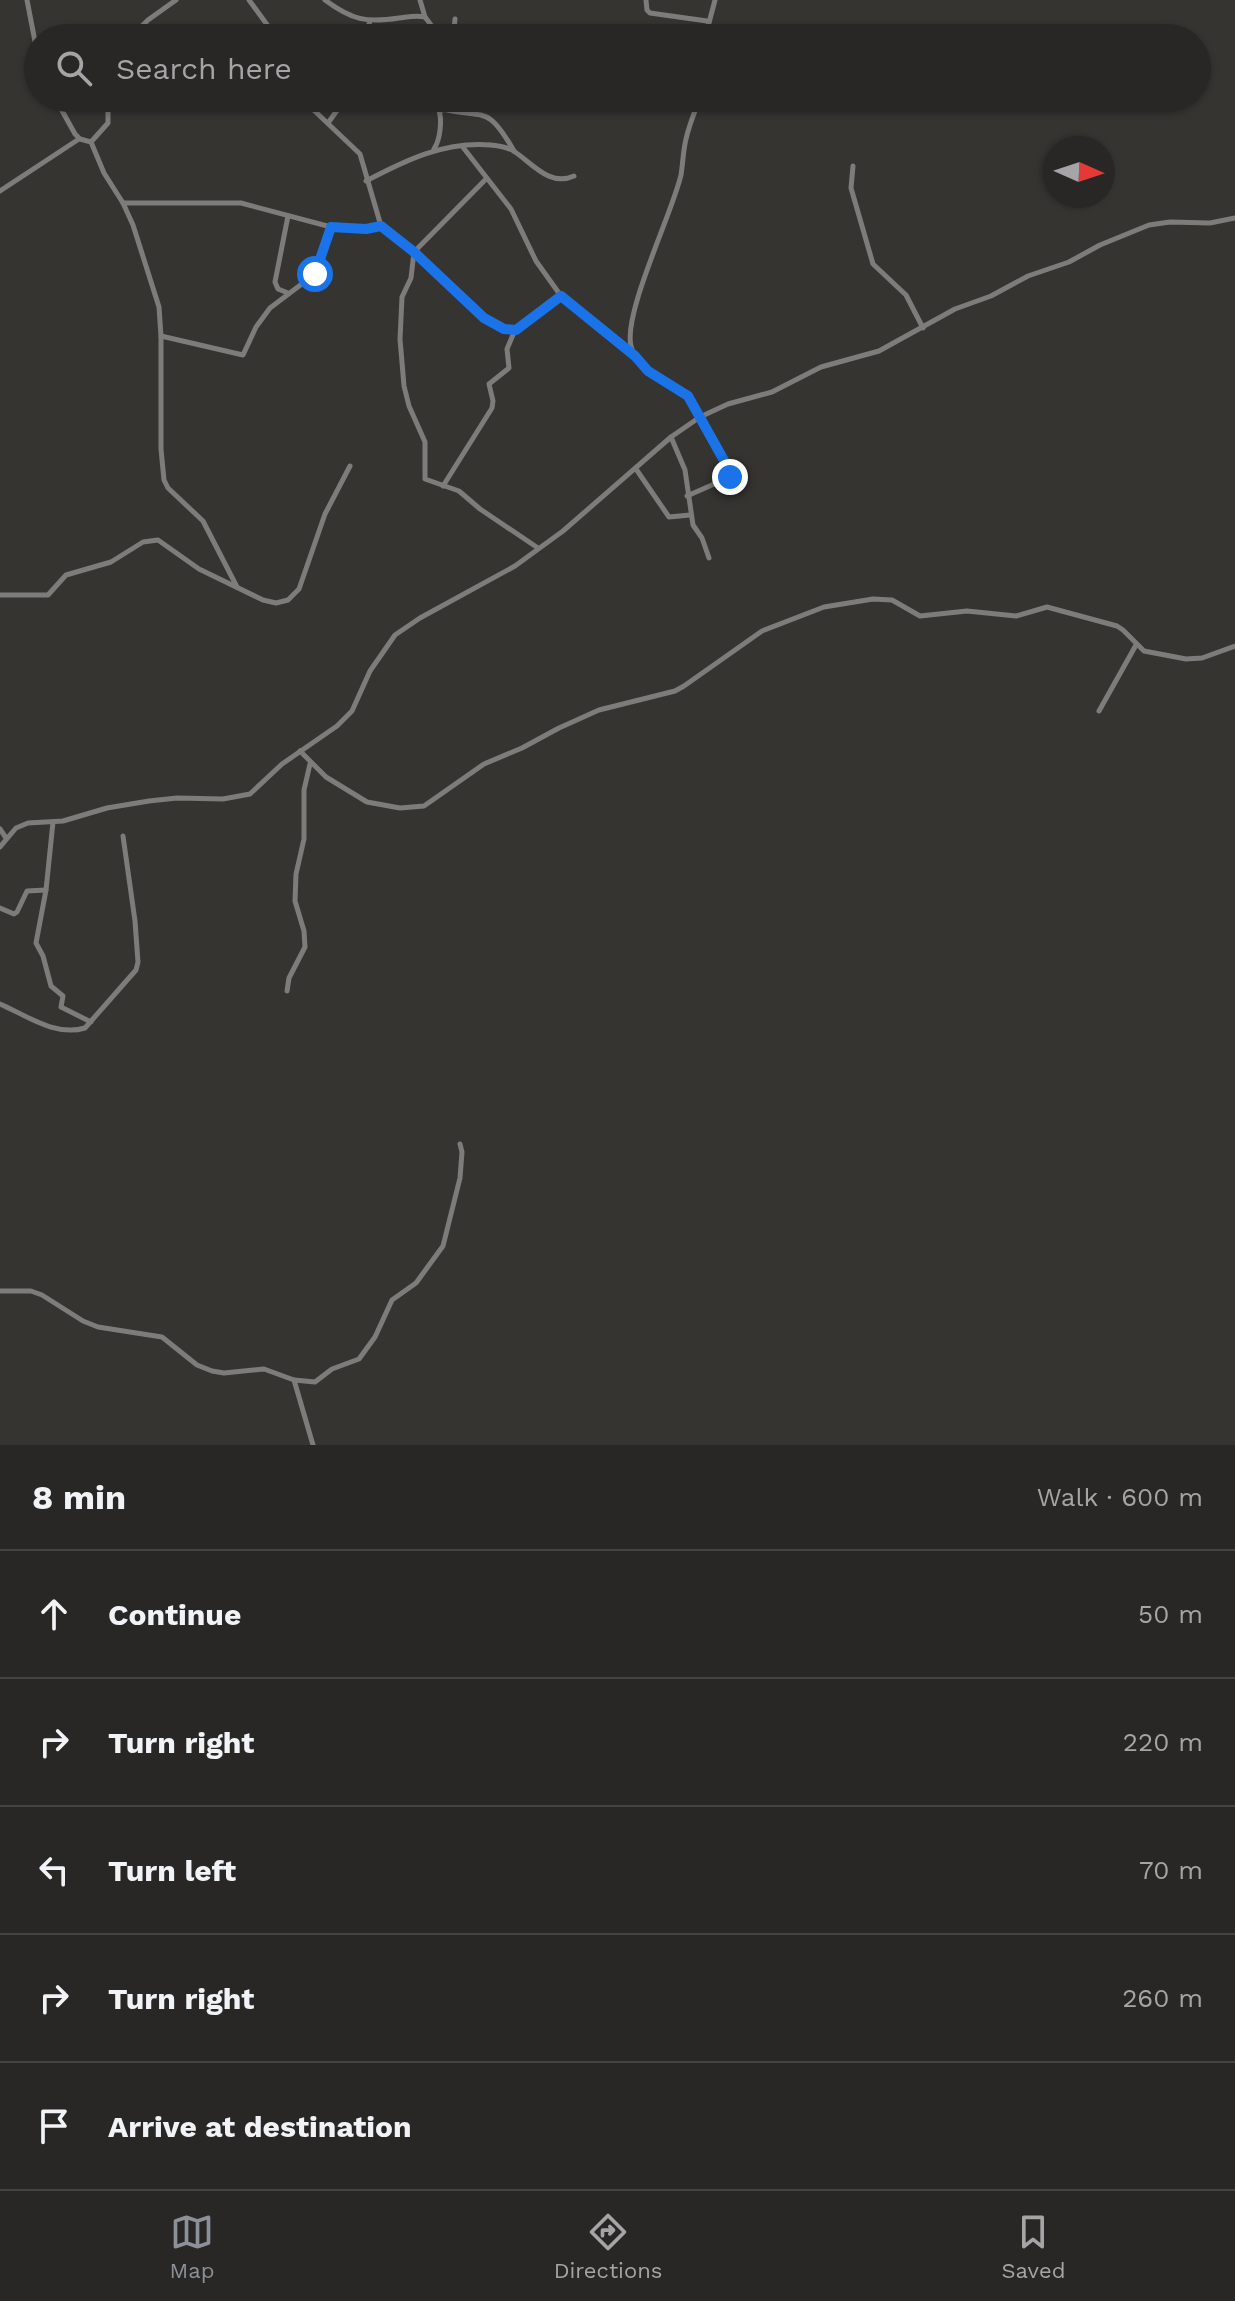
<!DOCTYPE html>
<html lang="en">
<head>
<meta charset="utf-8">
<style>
  :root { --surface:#282725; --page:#343332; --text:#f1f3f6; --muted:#a5a5a7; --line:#444442; --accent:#8c9099 }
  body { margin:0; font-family:"Work Sans",sans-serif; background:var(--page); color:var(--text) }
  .compass { position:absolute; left:1043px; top:136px; width:72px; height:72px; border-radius:50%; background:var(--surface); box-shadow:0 2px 6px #0004; rotate:93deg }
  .stop { position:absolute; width:24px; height:24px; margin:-18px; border:6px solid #1a73e8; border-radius:50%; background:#fff }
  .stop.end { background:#1a73e8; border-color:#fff; box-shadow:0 2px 8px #0008 }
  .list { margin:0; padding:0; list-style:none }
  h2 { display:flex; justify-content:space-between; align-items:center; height:104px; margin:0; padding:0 32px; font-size:34px }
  h2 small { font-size:26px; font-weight:400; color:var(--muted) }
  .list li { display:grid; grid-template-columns:52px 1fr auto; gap:24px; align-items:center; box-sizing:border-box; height:128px; padding:0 32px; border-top:2px solid var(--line) }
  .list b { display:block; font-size:30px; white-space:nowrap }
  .list em { font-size:26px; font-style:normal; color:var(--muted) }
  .icon { flex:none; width:44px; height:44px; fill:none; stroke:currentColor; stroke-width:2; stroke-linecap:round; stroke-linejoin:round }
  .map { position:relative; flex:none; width:1235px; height:1445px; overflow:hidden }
  .search { position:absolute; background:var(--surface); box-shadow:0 2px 6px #0004; left:24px; right:24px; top:24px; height:88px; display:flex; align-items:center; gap:20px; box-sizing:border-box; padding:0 28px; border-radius:44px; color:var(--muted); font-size:30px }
  .sheet { height:744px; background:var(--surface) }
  nav { display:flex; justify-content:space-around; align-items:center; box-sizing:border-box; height:112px; border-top:2px solid var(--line); background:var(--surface); font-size:22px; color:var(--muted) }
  nav a { display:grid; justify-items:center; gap:4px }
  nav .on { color:var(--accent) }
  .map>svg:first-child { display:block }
</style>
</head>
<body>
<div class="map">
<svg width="1235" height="1445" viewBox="0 0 1235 1445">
  <rect width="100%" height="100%" fill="#353431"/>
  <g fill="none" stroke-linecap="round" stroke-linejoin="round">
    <!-- minor -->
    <g stroke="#7d7c7b" stroke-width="5">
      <path d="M27,0L38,57"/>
      <path d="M249,0L268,26L282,38"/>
      <path d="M325,0C352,20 366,23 399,18C408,17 416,15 425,17L431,25L432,38"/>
      <path d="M420,0L425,17"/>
      <path d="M646,0L647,10L650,13L707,21"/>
      <path d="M130,38L148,20L176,0"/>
      <path d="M364,38L370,21"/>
      <path d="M453,38L455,19"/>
      <path d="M705,38L715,0"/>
      <path d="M55,98L75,134L80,139L91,142L104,173L123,203L133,225L159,307L161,336V449L164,480L168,488L203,521L237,587"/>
      <path d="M301,98L360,154L381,226L414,252L484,318L504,329L516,330L561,296"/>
      <path d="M428,98C430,100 437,105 438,108C443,119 440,140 434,149"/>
      <path d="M438,108C485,120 486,102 514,151"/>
      <path d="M443,110L444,98"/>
      <path d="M328,123L346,98"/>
      <path d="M91,142L108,123V98"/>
      <path d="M462,146L511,209L536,261L561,296L635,355"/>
      <path d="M853,166L851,188L873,264L906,295L923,328"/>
      <path d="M486,179L414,252L411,278L402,297L400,339L404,386L409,406L425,442V479L459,491L480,509L538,548"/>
      <path d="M366,181C406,160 445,141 491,145C498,146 509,147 515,152C533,164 550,187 574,176"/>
      <path d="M0,191L79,139"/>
      <path d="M123,203H241L331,227L366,229L381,226"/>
      <path d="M288,216L275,282L278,289L288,293"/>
      <path d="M161,336L243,355L256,327L270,308L315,274L331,227"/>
      <path d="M671,437L685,470L693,525L702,538L709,558"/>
      <path d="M636,469L669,517L690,515"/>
      <path d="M443,486L492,408L493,401L489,384L509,368L507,349L515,330"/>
      <path d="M687,496L730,477L731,473C718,452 703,413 689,398C671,378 638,375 631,346C623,313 672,214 681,175C683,163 683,151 686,139C689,125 695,111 700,98"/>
      <path d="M0,595H48L66,575L111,562L143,542L158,540L199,569L263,600L276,603L288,600L299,589L325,514L350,466"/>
      <path d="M1099,711L1136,645"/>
      <path d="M300,751L326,777L367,802L400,808L424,806L484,764L522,748L559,728L599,710L675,691L684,686L762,631L824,607L873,599L892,600L920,616L967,611L1016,616L1047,607L1117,626L1123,630L1144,651L1186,659L1202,658L1235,646"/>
      <path d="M53,822L46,890L36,943L43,956L51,986L63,996L61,1007L91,1022"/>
      <path d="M0,829L6,838"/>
      <path d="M0,847L16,828L28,823L63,821L107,808L149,801L177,798L223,799L250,794L282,764L337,726L352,711L370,671L395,635L420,618L515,566L563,531L671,437L700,417L728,404L772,392L821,367L879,351L955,309L991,296L1028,276L1069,262L1100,245L1149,225L1170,222L1210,223L1235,218"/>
      <path d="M0,908L14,914L17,912L27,891L46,890"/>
      <path d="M287,991L289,978L305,947L304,931L295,901L296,874L304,839V790L310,764"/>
      <path d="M0,1004C26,1015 55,1037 85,1028L136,970L138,962L135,921L123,836"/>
      <path d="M0,1291H31L42,1295L83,1321L98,1327L162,1337L197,1365L212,1371L224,1373L264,1369L294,1380L313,1445"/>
      <path d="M294,1380L315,1382L332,1369L359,1359L375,1337L392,1300L416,1283L443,1246L460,1178L462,1152L460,1144"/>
    </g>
  </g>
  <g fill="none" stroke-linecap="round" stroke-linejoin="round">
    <!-- route -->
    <path stroke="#1a73e8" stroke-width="10" d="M315,274L331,227L366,229L381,226L414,252L484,318L504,329L516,330L561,296L635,356L648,371L688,396L731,473L730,477"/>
  </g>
</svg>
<svg class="compass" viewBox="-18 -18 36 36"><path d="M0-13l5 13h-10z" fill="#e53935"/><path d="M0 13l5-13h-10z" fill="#a5a5a7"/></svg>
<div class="stop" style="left:315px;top:274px"></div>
<div class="stop end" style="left:730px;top:477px"></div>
<div class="search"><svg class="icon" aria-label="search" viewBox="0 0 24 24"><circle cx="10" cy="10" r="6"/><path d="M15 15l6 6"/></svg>Search here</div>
</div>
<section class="sheet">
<h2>8 min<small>Walk · 600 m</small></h2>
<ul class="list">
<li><svg class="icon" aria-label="ahead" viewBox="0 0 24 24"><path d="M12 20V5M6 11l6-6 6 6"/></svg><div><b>Continue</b></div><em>50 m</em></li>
<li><svg class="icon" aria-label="right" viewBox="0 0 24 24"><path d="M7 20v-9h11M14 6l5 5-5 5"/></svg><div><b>Turn right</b></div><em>220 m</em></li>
<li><svg class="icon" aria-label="left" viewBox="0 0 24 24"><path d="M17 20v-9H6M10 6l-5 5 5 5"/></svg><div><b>Turn left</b></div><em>70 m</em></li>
<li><svg class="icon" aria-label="right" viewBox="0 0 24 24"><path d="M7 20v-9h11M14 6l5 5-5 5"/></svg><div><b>Turn right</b></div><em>260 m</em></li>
<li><svg class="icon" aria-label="arrive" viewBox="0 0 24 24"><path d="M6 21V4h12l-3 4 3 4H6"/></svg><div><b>Arrive at destination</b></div></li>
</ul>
</section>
<nav>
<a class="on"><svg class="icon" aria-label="map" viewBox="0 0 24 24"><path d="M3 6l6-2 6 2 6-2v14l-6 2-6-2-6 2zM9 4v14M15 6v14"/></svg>Map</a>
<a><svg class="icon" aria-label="directions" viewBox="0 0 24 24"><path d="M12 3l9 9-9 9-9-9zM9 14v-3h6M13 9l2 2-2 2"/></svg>Directions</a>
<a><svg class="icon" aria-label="saved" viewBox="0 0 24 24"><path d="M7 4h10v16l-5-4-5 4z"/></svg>Saved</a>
</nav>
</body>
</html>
